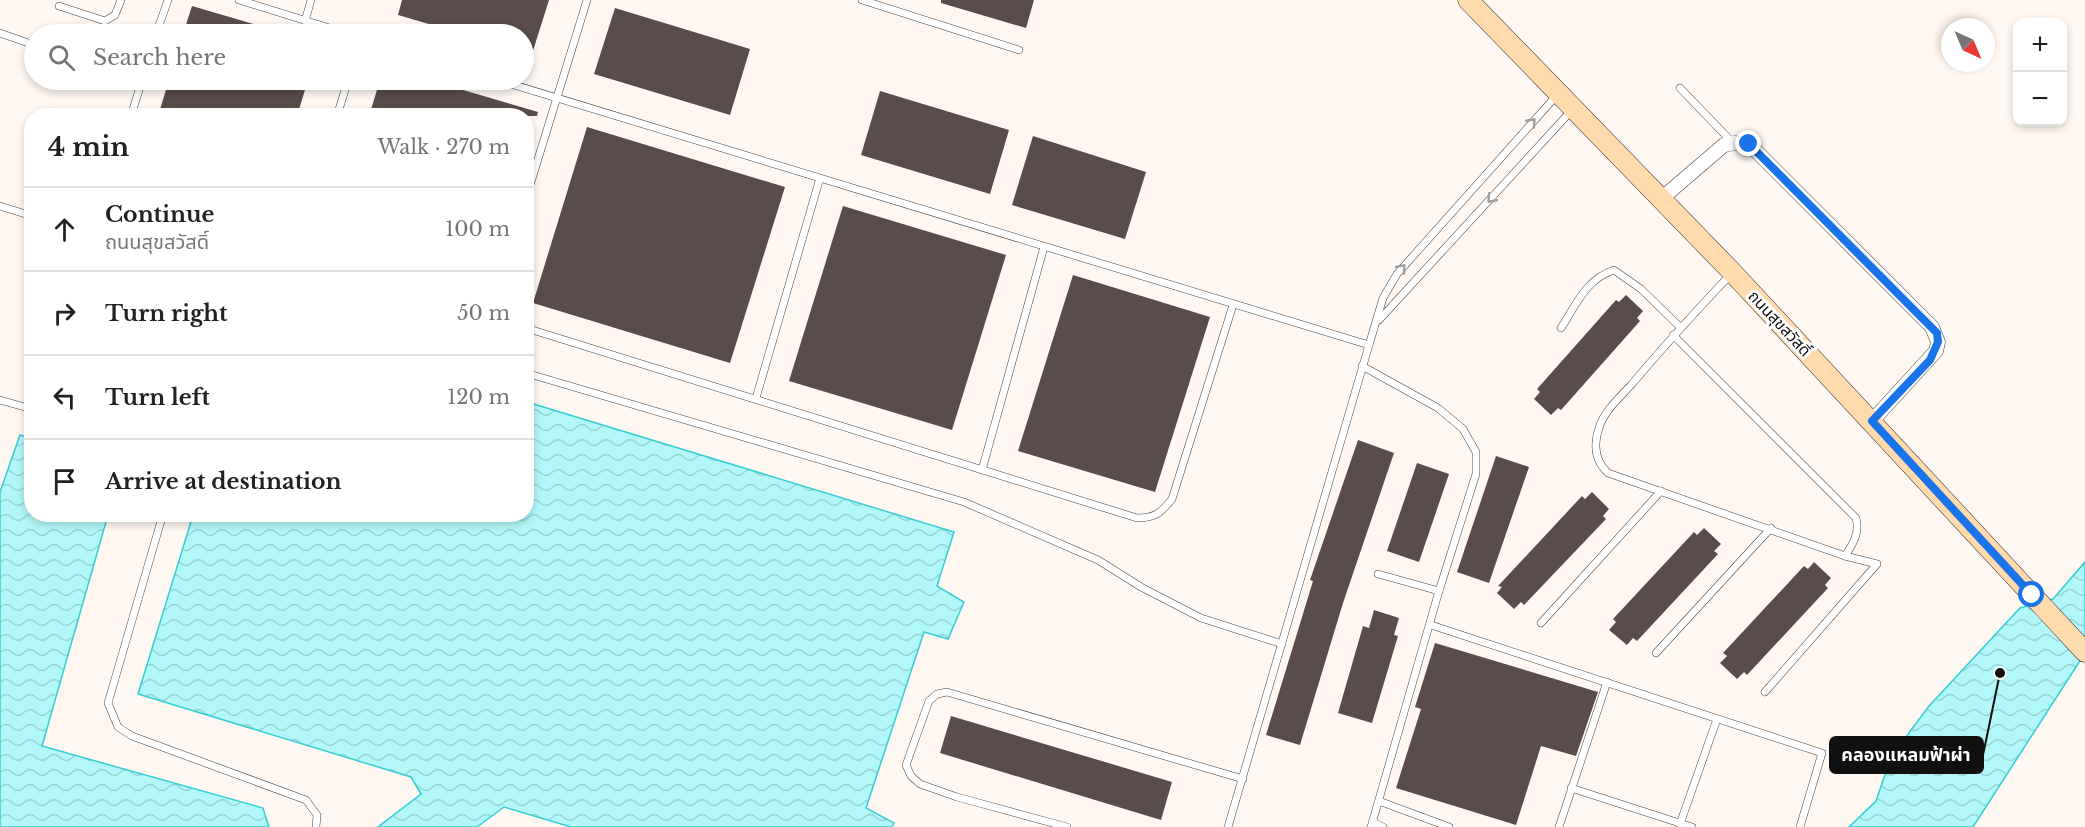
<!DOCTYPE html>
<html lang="en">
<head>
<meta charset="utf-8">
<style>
  :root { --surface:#fff; --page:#f2f2f2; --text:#202124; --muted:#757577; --line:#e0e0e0 }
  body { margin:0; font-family:"Libre Baskerville","Noto Sans Thai",serif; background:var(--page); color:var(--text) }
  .controls { position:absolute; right:18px; top:18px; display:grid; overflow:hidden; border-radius:12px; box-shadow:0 3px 9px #0003 }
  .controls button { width:54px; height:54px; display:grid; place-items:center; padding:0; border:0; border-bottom:2px solid var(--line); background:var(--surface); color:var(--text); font:30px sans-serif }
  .compass { position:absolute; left:1941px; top:18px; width:54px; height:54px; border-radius:50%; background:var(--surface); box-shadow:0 3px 9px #0003; rotate:136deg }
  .stop { position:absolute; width:18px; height:18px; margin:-14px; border:4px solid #1a73e8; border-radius:50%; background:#fff }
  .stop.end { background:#1a73e8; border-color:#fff; box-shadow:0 2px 6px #0008 }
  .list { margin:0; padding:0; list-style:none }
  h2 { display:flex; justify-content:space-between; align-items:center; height:78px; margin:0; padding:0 24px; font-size:26px }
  h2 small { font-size:20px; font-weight:400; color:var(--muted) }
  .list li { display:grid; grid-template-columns:39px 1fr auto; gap:18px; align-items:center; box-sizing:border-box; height:84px; padding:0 24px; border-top:2px solid var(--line) }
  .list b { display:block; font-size:22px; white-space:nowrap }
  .list p { margin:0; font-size:20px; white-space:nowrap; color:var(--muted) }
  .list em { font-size:20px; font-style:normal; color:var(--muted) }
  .icon { flex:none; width:33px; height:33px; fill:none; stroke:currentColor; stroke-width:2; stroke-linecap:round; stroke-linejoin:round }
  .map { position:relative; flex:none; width:2085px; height:827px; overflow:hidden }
  .search { position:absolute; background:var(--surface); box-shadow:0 3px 9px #0003; left:24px; top:24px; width:510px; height:66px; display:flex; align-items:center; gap:15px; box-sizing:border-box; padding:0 21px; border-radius:33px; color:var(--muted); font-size:22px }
  .panel { position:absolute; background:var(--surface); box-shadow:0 3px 9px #0003; left:24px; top:108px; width:510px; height:414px; border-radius:24px }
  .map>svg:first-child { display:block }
</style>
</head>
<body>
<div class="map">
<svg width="2085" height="827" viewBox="0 0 2085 827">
  <defs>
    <pattern id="water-waves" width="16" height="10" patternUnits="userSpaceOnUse" patternTransform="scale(1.5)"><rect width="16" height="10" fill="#b2f8fb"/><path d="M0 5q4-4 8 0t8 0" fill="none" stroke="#98d4d6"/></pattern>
  </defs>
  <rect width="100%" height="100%" fill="#fff8f2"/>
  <!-- water -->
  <g fill="url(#water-waves)" stroke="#34ced8" stroke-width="1.5">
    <path d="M527,402L954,532L937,586L964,602L948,639L924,632L866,808L894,823L892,827H571L504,807L477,827H378L421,794L411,777L138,694L193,515L526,514Z"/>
    <path d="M20,435L31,438L32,514L108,515L42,746L263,808L269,827H0V492Z"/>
    <path d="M2085,562V653L1973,827H1849L1876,801L1891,757L1929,706L2020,608L2053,599Z"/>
  </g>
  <!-- building -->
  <g fill="#594c4b">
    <path d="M402,0H549L526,73H524V34H463L398,15Z"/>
    <path d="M941,0H1034L1026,28L941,3Z"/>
    <path d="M192,6L277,31V34H183Z"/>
    <path d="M615,8L750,49L730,115L594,74Z"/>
    <path d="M169,80H308L297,116H158Z"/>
    <path d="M380,80H429L538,112L537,116H369Z"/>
    <path d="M880,91L1009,130L990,194L861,155Z"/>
    <path d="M587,127L785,187L730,363L533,303Z"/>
    <path d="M1033,136L1146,172L1125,239L1012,205Z"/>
    <path d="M843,206L1006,255L952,430L789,381Z"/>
    <path d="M1073,275L1210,317L1155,492L1018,451Z"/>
    <path d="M1626,295L1643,311L1637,318L1640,321L1561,410L1558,408L1551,415L1534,399L1540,392L1537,389L1616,300L1619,302Z"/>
    <path d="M1358,440L1394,453L1343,603L1300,745L1266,735L1313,581L1310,580Z"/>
    <path d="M1496,456L1529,467L1489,583L1457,572Z"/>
    <path d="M1417,463L1449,474L1419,562L1387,551Z"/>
    <path d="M1592,492L1609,509L1603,516L1606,519L1524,605L1521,602L1514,609L1497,593L1502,587L1498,586L1582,496L1585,499Z"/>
    <path d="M1704,528L1721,544L1714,551L1718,554L1637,641L1633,638L1627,645L1609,630L1616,622L1613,619L1694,532L1697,535Z"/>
    <path d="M1814,562L1831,578L1825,585L1828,588L1747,675L1744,672L1737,679L1720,663L1727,656L1723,653L1804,566L1808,569Z"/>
    <path d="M1374,610L1399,618L1394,635L1398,636L1372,723L1338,713L1363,626L1369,628Z"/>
    <path d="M1435,643L1598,692L1576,756L1541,746L1516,825L1396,788L1421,709L1415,707Z"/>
    <path d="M951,716L1172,782L1161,820L940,753Z"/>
  </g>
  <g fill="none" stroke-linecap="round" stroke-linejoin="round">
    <defs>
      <g id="service">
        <path d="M239,0L349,34"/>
        <path d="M862,0L1019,50"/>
        <path d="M59,6L105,21L115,15L121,0"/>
        <path d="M305,21L311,0"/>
        <path d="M0,33L34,45"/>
        <path d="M156,34L168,0"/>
        <path d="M128,80L141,84"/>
        <path d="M498,80L1369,345L1383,298L1397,274L1557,95"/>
        <path d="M1680,88L1732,142"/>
        <path d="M131,116L142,80"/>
        <path d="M337,116L348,80"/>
        <path d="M526,198L587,0"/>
        <path d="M0,206L32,216"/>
        <path d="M1731,274C1697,310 1664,346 1632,384C1620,397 1604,411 1599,428C1593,446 1595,461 1608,473L1845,556L1877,564L1765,692"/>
        <path d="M1379,320L1572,110"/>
        <path d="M526,328L1137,518C1155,518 1161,513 1172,499L1233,305"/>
        <path d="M1561,328C1576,305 1586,279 1614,270L1641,289L1680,327"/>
        <path d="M1673,335L1856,518C1860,533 1853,544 1845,556"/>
        <path d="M1362,366L1438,408L1463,429L1476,452V474L1439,591L1371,827"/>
        <path d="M526,373L964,502L1098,560L1141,587L1201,618L1282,644"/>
        <path d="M756,398L820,178"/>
        <path d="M0,400L32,409"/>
        <path d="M982,470L1044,247"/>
        <path d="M163,514L108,703L118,727L132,736L306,800L317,815L316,827"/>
        <path d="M1378,574L1439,591"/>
        <path d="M1541,623L1661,491"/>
        <path d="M1431,625L1822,753L1800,827"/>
        <path d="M1656,653L1771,528"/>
        <path d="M1571,788L1692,827"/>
        <path d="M1379,801L1449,827"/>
        <path d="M1373,822L1383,827"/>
        <path d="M1680,824L1717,719"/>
        <path d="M1067,827L957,797L920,784L911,776L906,765L929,701L937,694L947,692L1243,779"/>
        <path d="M1228,827L1369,345"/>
        <path d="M1559,827L1607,682"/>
      </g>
      <path id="minor" d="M1661,199L1724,145L1740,142L1749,144L1932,327L1938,342L1936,351L1872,421"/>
      <path id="secondary" d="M1468,0L1733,273L2085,652"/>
    </defs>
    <!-- service casing -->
    <use href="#service" stroke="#434343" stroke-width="8"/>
    <!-- minor casing -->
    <use href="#minor" stroke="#434343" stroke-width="15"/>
    <!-- secondary casing -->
    <use href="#secondary" stroke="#323232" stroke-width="21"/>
    <!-- service -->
    <use href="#service" stroke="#fff" stroke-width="7"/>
    <!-- minor -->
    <use href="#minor" stroke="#fff" stroke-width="14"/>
    <!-- secondary -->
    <use href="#secondary" stroke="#ffdaad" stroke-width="20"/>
  </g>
  <!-- one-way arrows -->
  <defs><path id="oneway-chevron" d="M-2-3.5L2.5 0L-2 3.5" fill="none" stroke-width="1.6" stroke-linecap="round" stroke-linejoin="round" transform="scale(1.5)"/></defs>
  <g stroke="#9f9f9f">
    <use href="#oneway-chevron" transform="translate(1532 122) rotate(-48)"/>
    <use href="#oneway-chevron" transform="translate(1491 199) rotate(132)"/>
    <use href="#oneway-chevron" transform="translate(1402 268) rotate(-49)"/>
  </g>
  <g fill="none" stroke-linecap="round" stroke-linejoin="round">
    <!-- route -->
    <path stroke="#1a73e8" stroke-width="8" d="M1749,144L1937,333L1938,342L1930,360L1872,421L2032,595"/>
  </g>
  <g text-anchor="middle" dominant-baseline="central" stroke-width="6" stroke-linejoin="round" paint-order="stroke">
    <!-- street labels -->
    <g font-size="16" fill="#101010" stroke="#fff">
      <text transform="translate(1780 323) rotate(47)">ถนนสุขสวัสดิ์</text>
    </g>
  </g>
  <!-- callouts -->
  <path fill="none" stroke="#101010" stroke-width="2" d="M2000 673L1983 755"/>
  <circle fill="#101010" stroke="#fff" stroke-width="2" cx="2000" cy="673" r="6"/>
  <rect fill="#101010" stroke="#101010" stroke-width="2" x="1830" y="737" width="153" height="36" rx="6"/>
  <g font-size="18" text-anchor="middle" font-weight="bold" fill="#fff">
    <text x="1906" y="761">คลองแหลมฟ้าผ่า</text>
  </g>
</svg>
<div class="controls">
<button>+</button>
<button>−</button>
</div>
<svg class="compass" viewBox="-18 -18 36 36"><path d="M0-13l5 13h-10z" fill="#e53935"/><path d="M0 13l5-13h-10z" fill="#757577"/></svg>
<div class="stop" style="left:2032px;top:595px"></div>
<div class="stop end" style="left:1749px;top:144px"></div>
<div class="search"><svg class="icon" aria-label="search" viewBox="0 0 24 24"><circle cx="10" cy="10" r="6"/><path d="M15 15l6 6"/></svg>Search here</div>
<section class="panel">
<h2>4 min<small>Walk · 270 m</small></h2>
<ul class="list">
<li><svg class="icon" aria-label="ahead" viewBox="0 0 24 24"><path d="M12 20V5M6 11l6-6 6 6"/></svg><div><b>Continue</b><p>ถนนสุขสวัสดิ์</p></div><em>100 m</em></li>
<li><svg class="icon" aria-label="right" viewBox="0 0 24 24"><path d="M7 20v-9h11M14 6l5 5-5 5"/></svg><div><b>Turn right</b></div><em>50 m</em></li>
<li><svg class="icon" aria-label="left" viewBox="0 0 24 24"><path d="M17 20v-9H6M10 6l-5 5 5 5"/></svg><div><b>Turn left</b></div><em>120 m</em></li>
<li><svg class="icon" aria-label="arrive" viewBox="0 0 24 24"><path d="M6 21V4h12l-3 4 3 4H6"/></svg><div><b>Arrive at destination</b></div></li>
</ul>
</section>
</div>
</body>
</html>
